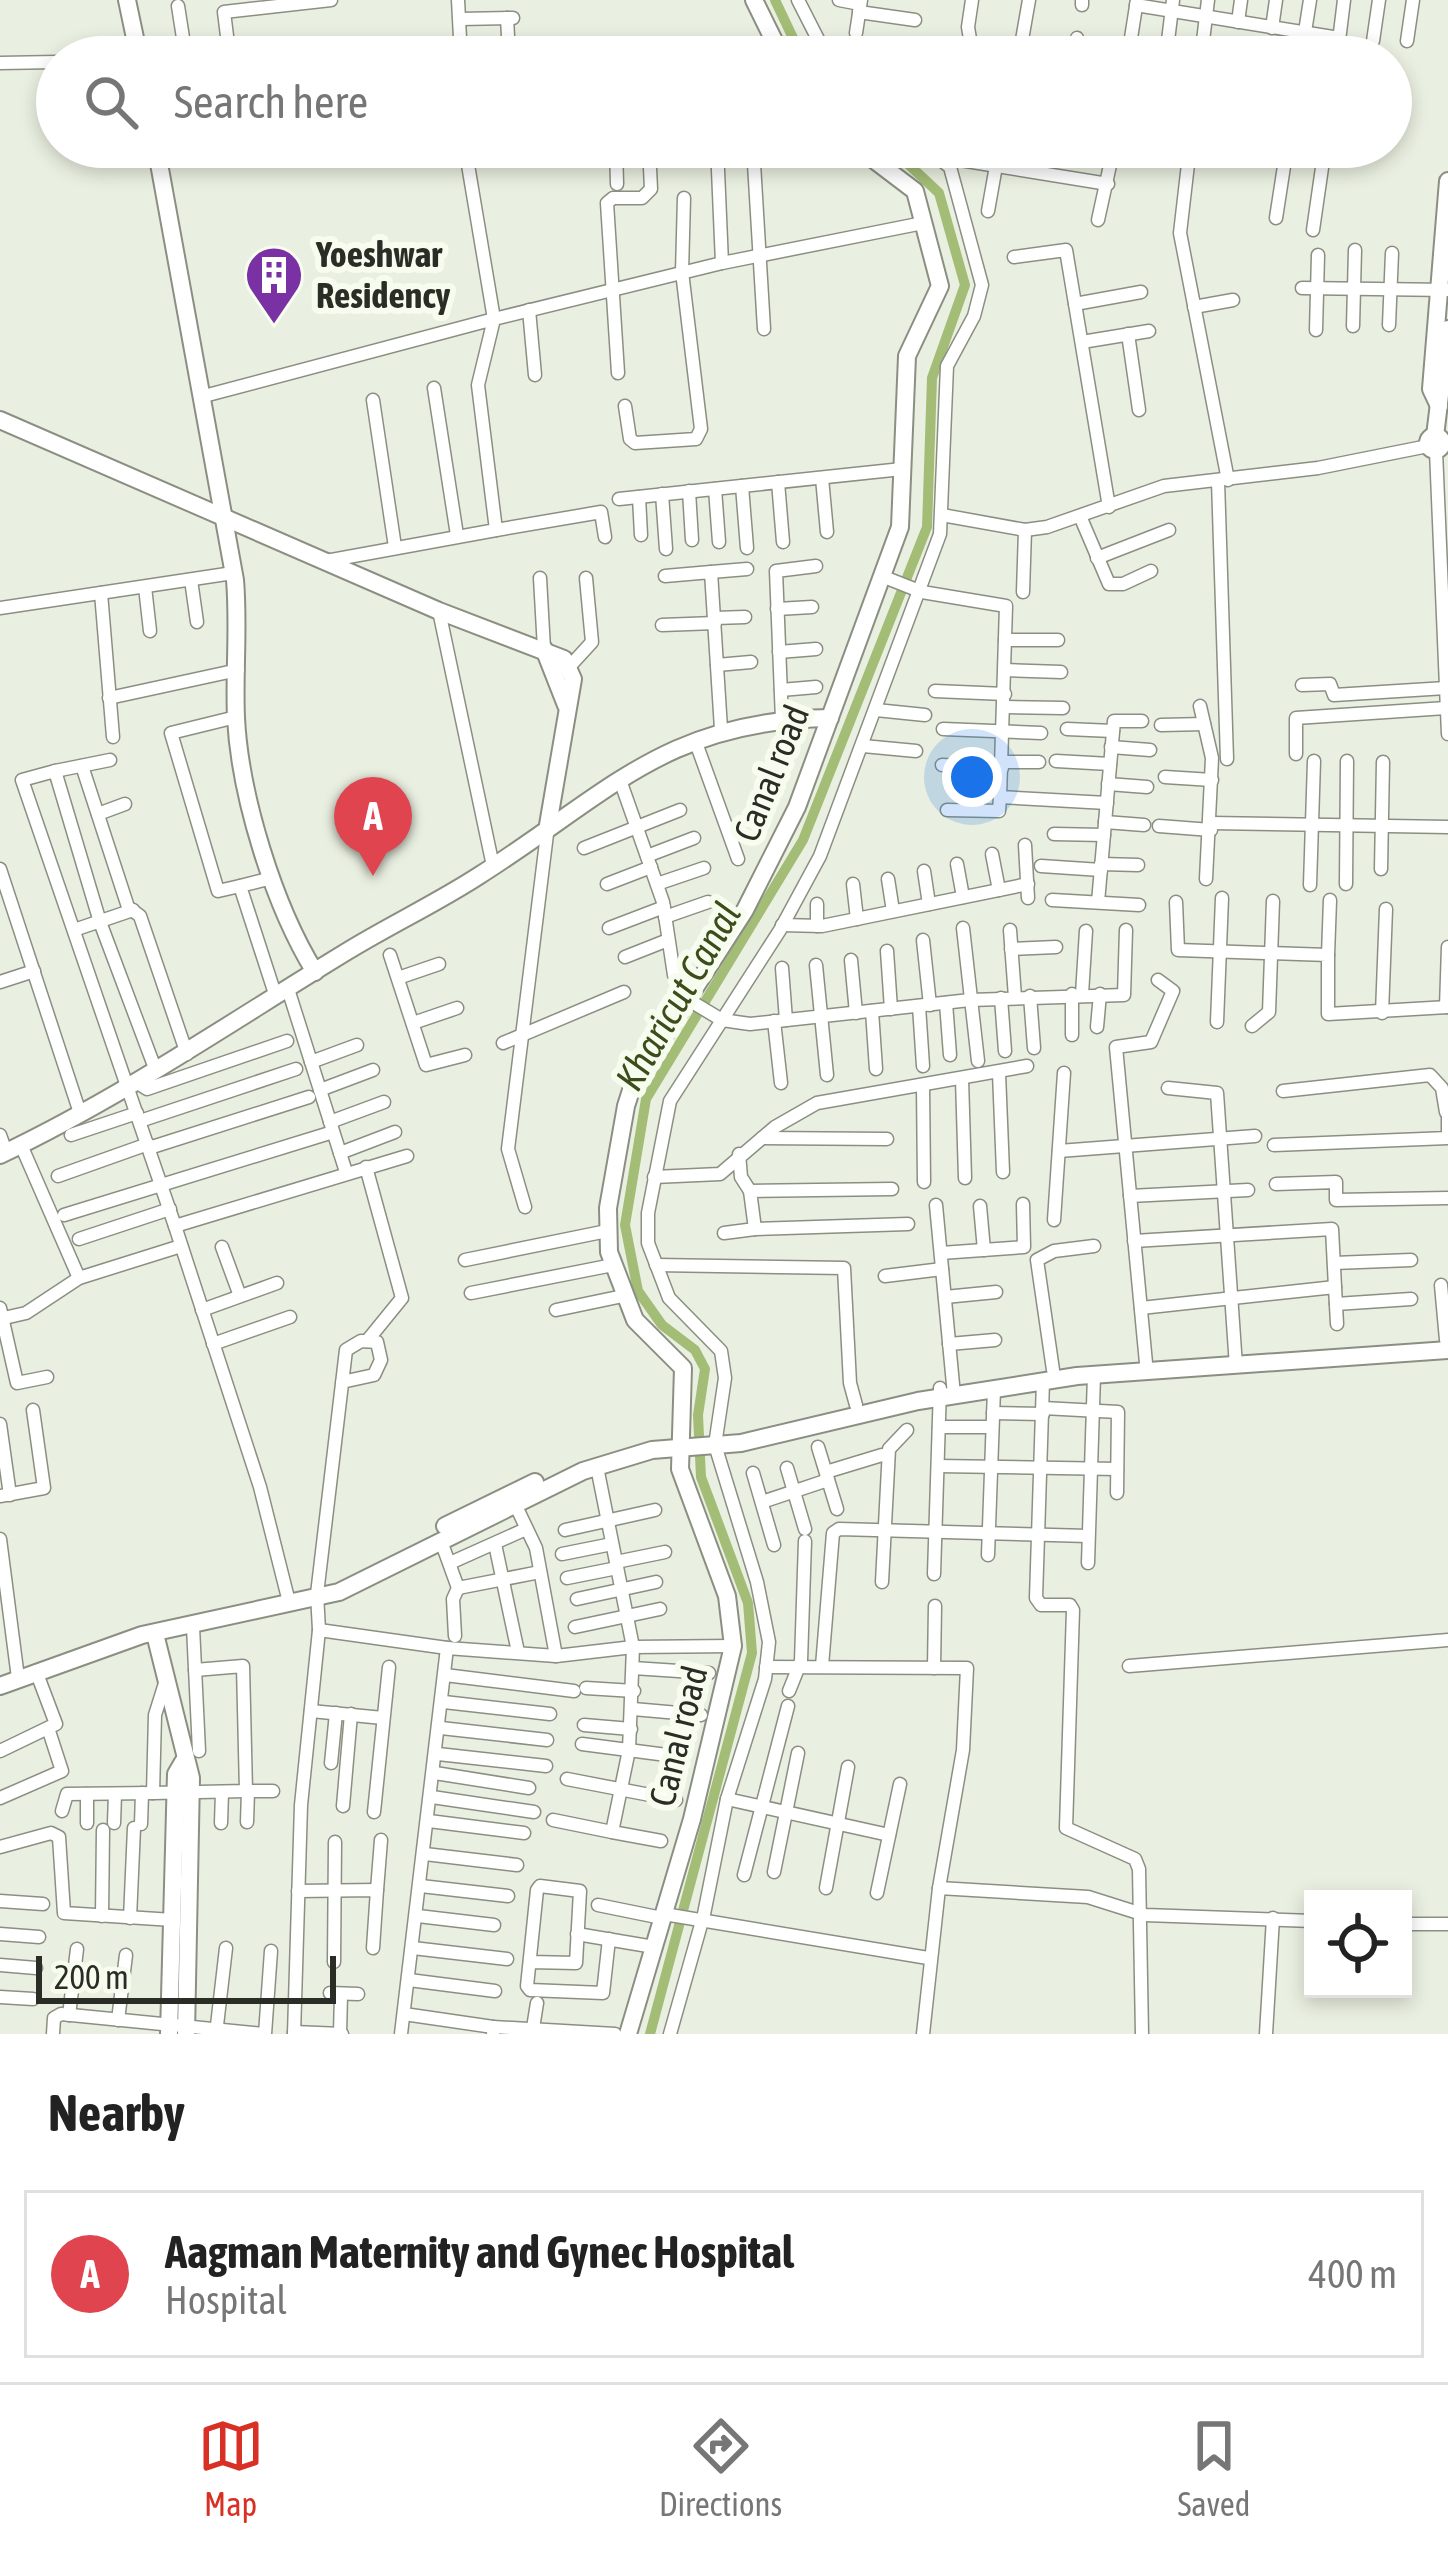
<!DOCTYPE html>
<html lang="en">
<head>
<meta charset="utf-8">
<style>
  :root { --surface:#fff; --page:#f6f6f6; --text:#222; --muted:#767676; --line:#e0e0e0; --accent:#d93025 }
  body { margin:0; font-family:"Asap Condensed",sans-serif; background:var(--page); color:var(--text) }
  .controls { position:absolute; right:36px; bottom:36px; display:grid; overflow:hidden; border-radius:0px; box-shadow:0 6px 18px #0003 }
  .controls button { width:108px; height:108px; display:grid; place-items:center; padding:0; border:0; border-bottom:3px solid var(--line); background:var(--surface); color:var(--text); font:60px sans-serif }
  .scale { position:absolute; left:36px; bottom:30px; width:300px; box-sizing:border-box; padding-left:12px; border:6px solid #2a2c26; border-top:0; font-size:33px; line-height:42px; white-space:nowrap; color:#2a2c26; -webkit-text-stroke:9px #f7fdee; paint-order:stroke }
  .you { position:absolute; left:972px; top:777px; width:42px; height:42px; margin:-30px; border:9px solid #fff; border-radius:50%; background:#1a73e8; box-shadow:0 0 0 18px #1a73e833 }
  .badge { display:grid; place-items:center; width:78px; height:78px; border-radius:50%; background:var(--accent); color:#fff; font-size:39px; font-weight:700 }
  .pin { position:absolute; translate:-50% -99px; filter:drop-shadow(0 3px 6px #0008) }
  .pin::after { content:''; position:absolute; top:63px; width:42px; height:36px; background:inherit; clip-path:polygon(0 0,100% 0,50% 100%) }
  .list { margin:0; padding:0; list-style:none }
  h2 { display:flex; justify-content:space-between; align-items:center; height:156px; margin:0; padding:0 48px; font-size:51px }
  h2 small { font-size:39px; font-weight:400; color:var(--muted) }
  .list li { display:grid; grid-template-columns:78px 1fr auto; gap:36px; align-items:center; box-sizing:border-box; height:168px; margin:0 24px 24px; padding:0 24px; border:3px solid var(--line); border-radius:0px }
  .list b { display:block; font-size:45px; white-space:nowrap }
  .list p { margin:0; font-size:39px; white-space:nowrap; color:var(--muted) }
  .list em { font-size:39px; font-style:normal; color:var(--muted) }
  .icon { flex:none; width:66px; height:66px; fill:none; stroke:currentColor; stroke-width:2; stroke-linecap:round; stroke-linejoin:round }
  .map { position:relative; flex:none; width:1448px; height:2034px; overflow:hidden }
  .search { position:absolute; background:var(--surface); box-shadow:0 6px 18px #0003; left:36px; right:36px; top:36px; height:132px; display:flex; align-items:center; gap:30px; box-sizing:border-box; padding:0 42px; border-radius:66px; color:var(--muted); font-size:45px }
  .sheet { height:348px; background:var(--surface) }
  nav { display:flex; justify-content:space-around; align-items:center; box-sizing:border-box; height:168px; border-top:3px solid var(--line); background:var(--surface); font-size:33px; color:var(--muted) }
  nav a { display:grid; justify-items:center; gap:6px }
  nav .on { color:var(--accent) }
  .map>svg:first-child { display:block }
</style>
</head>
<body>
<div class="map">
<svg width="1448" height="2034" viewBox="0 0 1448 2034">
  <rect width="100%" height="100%" fill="#eaf0e1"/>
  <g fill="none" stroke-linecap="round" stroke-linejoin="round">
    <!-- canal -->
    <g stroke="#a3bd76" stroke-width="10">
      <path d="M775,0L802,57"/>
      <path d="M650,2034L752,1653L748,1603L701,1477L698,1415L705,1369L695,1350L662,1325L638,1291L625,1225L646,1099L803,840L927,527L932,378L965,285L939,193L890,147"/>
    </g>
    <defs>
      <g id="street">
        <path d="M458,0L461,57"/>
        <path d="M798,0L827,57"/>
        <path d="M839,0L860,4"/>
        <path d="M972,0L968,27L973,57"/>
        <path d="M1082,5V0"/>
        <path d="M1136,5L1339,38"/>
        <path d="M178,6L186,57"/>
        <path d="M859,12L915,20"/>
        <path d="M507,18L509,55"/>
        <path d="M460,19L513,18"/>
        <path d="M1238,22L1241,0"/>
        <path d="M1272,28L1276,0"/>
        <path d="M856,33L861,0"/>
        <path d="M227,36L224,12L331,0"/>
        <path d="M1373,41L1379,0"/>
        <path d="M1407,41L1413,0"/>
        <path d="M229,56V57"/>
        <path d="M1019,57L1029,0"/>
        <path d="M1075,57L1077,38"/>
        <path d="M1128,57L1137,0"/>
        <path d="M1166,57L1173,0"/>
        <path d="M1201,57L1208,0"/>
        <path d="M1301,57L1310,0"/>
        <path d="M1337,57L1344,0"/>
        <path d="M0,63L57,62"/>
        <path d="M465,147L494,319L722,263L923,223"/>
        <path d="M616,147L617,184"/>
        <path d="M717,147L722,263"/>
        <path d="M753,147L764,329"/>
        <path d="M1190,147L1180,233L1228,480"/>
        <path d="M960,160L1108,184"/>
        <path d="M988,211L996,166"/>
        <path d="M1276,218L1287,147"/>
        <path d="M1098,220L1114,147"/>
        <path d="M1313,230L1325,147"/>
        <path d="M1014,257L1066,250L1109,507"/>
        <path d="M1302,288L1448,290"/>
        <path d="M1075,304L1141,292"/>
        <path d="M1194,307L1233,300"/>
        <path d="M529,310L535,375"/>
        <path d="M1389,325L1392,253"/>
        <path d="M1353,326L1355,250"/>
        <path d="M1316,330L1318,255"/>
        <path d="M1128,334L1139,410"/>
        <path d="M1082,342L1149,331"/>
        <path d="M618,373L607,203L613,198H642L651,189L649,147"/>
        <path d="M434,388L457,535"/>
        <path d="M204,396L494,319L478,385L496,530L326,561"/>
        <path d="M373,400L395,547"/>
        <path d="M625,406L630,439L635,443L696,439L701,429L682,272L684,198"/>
        <path d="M1436,451L1448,734"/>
        <path d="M822,478L827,532"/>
        <path d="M1218,481L1227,759"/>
        <path d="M778,482L783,542"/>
        <path d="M742,486L747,548"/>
        <path d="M715,489L719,542"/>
        <path d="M689,491L692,540"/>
        <path d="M662,494L666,549"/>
        <path d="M639,497L641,535"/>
        <path d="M619,499L902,469"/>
        <path d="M942,515L1025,530L1047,527L1164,486L1318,468L1428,446"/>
        <path d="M1080,516L1109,584H1123L1151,571"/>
        <path d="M496,530L601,512L605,537"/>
        <path d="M1097,558L1169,530"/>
        <path d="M711,572L747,569"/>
        <path d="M665,576L711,572L721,729"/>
        <path d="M884,577L922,592L1006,606L1000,797L1107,803"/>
        <path d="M540,578L544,649"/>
        <path d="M191,580L197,622"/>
        <path d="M145,587L150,631"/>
        <path d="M1023,592L1025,530"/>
        <path d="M101,593L113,737"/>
        <path d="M0,608L233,573"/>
        <path d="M777,609L812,607"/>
        <path d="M439,611L493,866"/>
        <path d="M715,618L745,617"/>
        <path d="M662,625L715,623"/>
        <path d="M1005,640H1058"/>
        <path d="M779,652L816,649"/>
        <path d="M717,665L751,662"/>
        <path d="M570,666L592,642L586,578"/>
        <path d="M1005,670L1061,672"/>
        <path d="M1302,685L1330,684L1334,695L1446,688"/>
        <path d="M781,690L816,687"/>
        <path d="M935,691L1005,694"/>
        <path d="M109,698L238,670"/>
        <path d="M1200,706L1212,758L1206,879"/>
        <path d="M1005,707L1063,708"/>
        <path d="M876,710L925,715"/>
        <path d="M236,717L171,733L218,891L240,886"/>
        <path d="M782,720L776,571L816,566"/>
        <path d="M1161,725L1204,724"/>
        <path d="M943,729L1041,733"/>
        <path d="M1067,729L1113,731"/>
        <path d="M695,740L738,859"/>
        <path d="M863,746L916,751"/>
        <path d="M1111,747L1150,750"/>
        <path d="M1296,754V718L1446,708"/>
        <path d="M1056,761L1110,764"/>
        <path d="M1002,762H1039"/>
        <path d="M942,765L1002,768"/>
        <path d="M82,766L128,907L140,916L187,1054"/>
        <path d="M55,771L110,760"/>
        <path d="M1165,777L1212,780"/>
        <path d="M620,780L663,902L674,975L687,999L722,1020L750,1024L970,1000L1124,995L1126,930"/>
        <path d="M1108,784L1147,787"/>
        <path d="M947,810L999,811L1000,797"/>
        <path d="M98,814L125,804"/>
        <path d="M1105,822L1144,825"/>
        <path d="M1211,823L1448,827"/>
        <path d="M1159,826L1211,830"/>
        <path d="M1054,834L1104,835"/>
        <path d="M1025,845L1028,898"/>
        <path d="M584,848L680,810"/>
        <path d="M992,854L999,890"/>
        <path d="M647,856L694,838"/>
        <path d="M957,864L963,897"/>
        <path d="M1101,864L1138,865"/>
        <path d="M1041,866L1101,870"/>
        <path d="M0,869L80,1113"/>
        <path d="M1381,869L1383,762"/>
        <path d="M924,871L929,904"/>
        <path d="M272,878L240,886L276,997"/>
        <path d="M888,879L893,911"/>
        <path d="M607,884L651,867"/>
        <path d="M657,884L704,868"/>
        <path d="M853,884L857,919"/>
        <path d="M1346,884L1347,761"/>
        <path d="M1310,885L1314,761"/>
        <path d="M1052,900L1139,905"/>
        <path d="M1098,902L1114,721H1142"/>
        <path d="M1176,902L1178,950L1328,955V1014L1448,1007"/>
        <path d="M817,904V926"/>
        <path d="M665,917L708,902"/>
        <path d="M782,925L822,926L1028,884"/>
        <path d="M609,928L664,907"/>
        <path d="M963,928L978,1061"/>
        <path d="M74,930L133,910"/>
        <path d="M1010,930L1015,997"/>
        <path d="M923,940L930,1005"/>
        <path d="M1011,949L1056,947"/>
        <path d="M887,951L891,1009"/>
        <path d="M390,955L426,1065L465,1055"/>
        <path d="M1328,955L1330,900"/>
        <path d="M625,957L668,940"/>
        <path d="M851,960L856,1013"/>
        <path d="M816,965L827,1075"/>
        <path d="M782,968L786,1020"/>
        <path d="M398,978L439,964"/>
        <path d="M0,982L34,971"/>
        <path d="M288,989L346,1172"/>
        <path d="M1072,994V1035"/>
        <path d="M1082,994L1086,931"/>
        <path d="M1030,996L1034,1048"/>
        <path d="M1001,998L1005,1051"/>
        <path d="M946,1003L950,1055"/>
        <path d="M919,1006L923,1066"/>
        <path d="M1446,1007L1448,947"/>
        <path d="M872,1011L876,1069"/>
        <path d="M1382,1013L1386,909"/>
        <path d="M774,1021L781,1083"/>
        <path d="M1217,1022L1222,898"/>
        <path d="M413,1023L457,1008"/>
        <path d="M1252,1026L1269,1012L1273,901"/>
        <path d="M1097,1027L1100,994"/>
        <path d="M503,1043L624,992"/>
        <path d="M311,1062L357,1045"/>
        <path d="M156,1071L100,922L55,771L22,780L175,1226L260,1487L289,1602"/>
        <path d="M999,1073L1003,1172"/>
        <path d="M962,1079L965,1178"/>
        <path d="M136,1082L147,1089L287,1041"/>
        <path d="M923,1086L924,1182"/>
        <path d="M1168,1088L1217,1093L1236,1366"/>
        <path d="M320,1090L373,1070"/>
        <path d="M1283,1091L1430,1075L1442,1088L1446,1112"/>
        <path d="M140,1121L296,1069"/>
        <path d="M330,1122L384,1102"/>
        <path d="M0,1135L6,1152"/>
        <path d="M71,1135L137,1113"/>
        <path d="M762,1138L887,1139"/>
        <path d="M21,1145L79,1278"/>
        <path d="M1274,1145L1448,1138V1112"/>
        <path d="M149,1148L309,1097"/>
        <path d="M1059,1151L1255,1136"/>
        <path d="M340,1153L395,1132"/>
        <path d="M739,1154L741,1177L750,1191"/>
        <path d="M366,1167L402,1298L367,1341"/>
        <path d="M58,1176L148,1144"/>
        <path d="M654,1177L720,1174L775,1127L817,1103L1027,1066"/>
        <path d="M1276,1184L1336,1182V1200L1448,1198"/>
        <path d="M892,1189L750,1191L755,1229L908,1224"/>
        <path d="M1130,1196L1248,1190"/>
        <path d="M936,1205L954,1395"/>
        <path d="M980,1206L984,1250"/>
        <path d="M525,1207L508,1149L548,826"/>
        <path d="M64,1215L333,1132"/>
        <path d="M1054,1220L1064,1073"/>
        <path d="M175,1226L407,1156"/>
        <path d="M724,1233L755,1229"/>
        <path d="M79,1239L170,1209"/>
        <path d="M1134,1241L1332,1229L1335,1287"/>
        <path d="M222,1247L240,1296"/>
        <path d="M941,1253L1024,1247L1023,1204"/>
        <path d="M465,1260L607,1231"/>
        <path d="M1334,1263L1411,1260"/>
        <path d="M656,1265L844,1268L850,1383L856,1405"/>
        <path d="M885,1276L942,1269"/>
        <path d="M1441,1285L1446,1340"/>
        <path d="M471,1293L613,1265"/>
        <path d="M945,1297L996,1292"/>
        <path d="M1336,1304L1411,1299"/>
        <path d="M0,1308L17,1383L47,1377"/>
        <path d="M1141,1308L1335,1287L1337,1324"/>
        <path d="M202,1310L277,1283"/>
        <path d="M556,1310L623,1296"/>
        <path d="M0,1319L26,1313L79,1278L181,1246"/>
        <path d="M213,1344L290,1317"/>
        <path d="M949,1344L995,1340"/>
        <path d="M1146,1363L1116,1047L1151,1042L1173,991L1158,980"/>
        <path d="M1053,1370L1037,1260L1054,1251L1094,1246"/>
        <path d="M1043,1381L1036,1598L1041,1605H1070L1073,1610L1066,1828L1135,1859L1139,1869L1142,2034"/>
        <path d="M1043,1408L1118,1412L1117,1493"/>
        <path d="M993,1413L1043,1414"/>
        <path d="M0,1424L10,1495"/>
        <path d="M939,1427H992"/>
        <path d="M818,1447L837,1509"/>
        <path d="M938,1466L1117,1469"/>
        <path d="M597,1467L633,1647L629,1750L612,1832L661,1841"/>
        <path d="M787,1468L805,1529"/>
        <path d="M826,1472L882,1455"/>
        <path d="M753,1473L774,1545"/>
        <path d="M0,1496L44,1488L33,1410"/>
        <path d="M762,1502L828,1480"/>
        <path d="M515,1504L536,1548L556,1656"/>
        <path d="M565,1530L655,1510"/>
        <path d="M0,1539L18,1678"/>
        <path d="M441,1541L458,1588L453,1599L455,1636"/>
        <path d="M495,1544L518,1652"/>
        <path d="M562,1554L612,1544"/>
        <path d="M988,1555L994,1389"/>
        <path d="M616,1562L665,1552"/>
        <path d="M450,1563L526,1529"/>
        <path d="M1088,1563L1094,1375"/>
        <path d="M934,1574L940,1388"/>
        <path d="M567,1578L617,1568"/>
        <path d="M882,1582L889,1449L907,1430"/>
        <path d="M458,1588L540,1572"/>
        <path d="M577,1599L656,1582"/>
        <path d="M193,1627L199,1751"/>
        <path d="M575,1627L660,1609"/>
        <path d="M319,1630L447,1648L401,2034"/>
        <path d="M447,1648L556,1656L633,1647L733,1646"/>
        <path d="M822,1666L833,1533L839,1529L1088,1536"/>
        <path d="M1129,1666L1448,1640"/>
        <path d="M766,1667L967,1668L963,1750L939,1888"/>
        <path d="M633,1668L709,1673"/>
        <path d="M934,1668L935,1606"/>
        <path d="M445,1675L574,1691"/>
        <path d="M166,1680L155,1715L153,1793L246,1791L243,1666L195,1670"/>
        <path d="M586,1688L634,1691"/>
        <path d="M789,1691L801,1661L805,1541"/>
        <path d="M444,1702L550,1714"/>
        <path d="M633,1709L701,1715"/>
        <path d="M311,1711L383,1718"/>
        <path d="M584,1725L631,1729"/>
        <path d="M441,1728L547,1740"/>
        <path d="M582,1744L682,1757"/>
        <path d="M0,1751L56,1724L36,1671"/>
        <path d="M438,1754L546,1766"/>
        <path d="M331,1763L336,1713"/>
        <path d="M435,1773L529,1788"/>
        <path d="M567,1779L676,1800"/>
        <path d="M246,1791H273"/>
        <path d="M87,1794V1823"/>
        <path d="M432,1797L534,1812"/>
        <path d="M0,1798L62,1771L49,1731"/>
        <path d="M727,1799L889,1835"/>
        <path d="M343,1806L351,1714"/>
        <path d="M62,1811L67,1794L153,1793"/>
        <path d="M374,1812L389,1667"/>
        <path d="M553,1820L612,1832"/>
        <path d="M429,1821L524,1833"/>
        <path d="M247,1822L248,1791"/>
        <path d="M114,1823L115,1794"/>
        <path d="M221,1823L222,1792"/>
        <path d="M141,1824L142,1793"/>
        <path d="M0,1847L51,1833L59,1837L64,1913L173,1920"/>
        <path d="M425,1854L517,1865"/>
        <path d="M774,1872L798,1753"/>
        <path d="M744,1875L788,1706"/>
        <path d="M421,1886L508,1896"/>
        <path d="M826,1888L848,1767"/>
        <path d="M377,1890L381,1840"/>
        <path d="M298,1891L377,1890L373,1948"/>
        <path d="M877,1893L900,1784"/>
        <path d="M0,1901L43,1904"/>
        <path d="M598,1905L662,1918"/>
        <path d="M664,1914L928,1958"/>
        <path d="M102,1916L103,1830"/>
        <path d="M418,1916L494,1925"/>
        <path d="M130,1918L134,1828"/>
        <path d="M1403,1924H1448"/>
        <path d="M0,1934L39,1937"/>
        <path d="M577,1934L654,1947"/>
        <path d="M413,1948L507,1959"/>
        <path d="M334,1962L335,1842"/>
        <path d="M530,1962L576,1963L580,1891L540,1886L537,1890L527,1986L530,1990L603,1993L609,1939"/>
        <path d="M0,1965L36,1968"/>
        <path d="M409,1980L495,1991"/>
        <path d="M330,1993L358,1994"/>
        <path d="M0,1997L33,1999"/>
        <path d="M404,2014L493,2027V2033"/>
        <path d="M69,2015L77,1949"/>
        <path d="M118,2020L126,1955"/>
        <path d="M493,2027L615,2034"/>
        <path d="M533,2028L537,2003"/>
        <path d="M294,2032L342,2034"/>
        <path d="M53,2034L54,2018L61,2014L263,2034"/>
        <path d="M216,2034L226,1948"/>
        <path d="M265,2034L271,1951"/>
        <path d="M294,2034L301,1805L319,1630L317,1594L346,1350L361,1341L377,1342L381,1360L374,1375L342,1382"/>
        <path d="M340,2034L341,1994"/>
        <path d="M670,2034L704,1914L727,1799L765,1679L769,1642L757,1582L715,1445L725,1378L721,1351L669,1298L648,1243V1213L670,1101L780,930L820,856L940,534L947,366L974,316L982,285L950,167L924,147"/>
        <path d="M923,2034L939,1888L1088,1897L1145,1915L1313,1921"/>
        <path d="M1266,2034L1273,1918"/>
      </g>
      <g id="secondary">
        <path d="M127,0L139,57"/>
        <path d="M754,0L782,57"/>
        <path d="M156,147L235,580C239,627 234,672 236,718C240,796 274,906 315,972"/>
        <path d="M1439,406L1431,389L1448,181"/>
        <path d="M0,420L439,611L564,659L573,679L548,825"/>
        <circle cx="1435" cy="443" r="7"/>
        <path d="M1435,436L1448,329"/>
        <path d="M544,649L566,705"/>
        <path d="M0,1155C122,1097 231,1022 346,952C390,925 437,903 480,875C608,794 666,720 830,718"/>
        <path d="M445,1526L535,1482"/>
        <path d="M155,1634L191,1778L186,2034"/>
        <path d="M0,1686L142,1635L339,1592L583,1471L652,1450L741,1443L918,1401L1077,1376L1448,1350"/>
        <path d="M169,2034L176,1774L183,1762"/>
        <path d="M628,2034L692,1819L733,1646L727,1596L680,1469L683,1368L635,1320L609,1252L608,1208L626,1106L633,1084L745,910L797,807L900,527L907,356L940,286L915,191L857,147"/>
      </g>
    </defs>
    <!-- street casing -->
    <use href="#street" stroke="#8a8f82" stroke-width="15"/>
    <!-- secondary casing -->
    <use href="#secondary" stroke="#8a8f82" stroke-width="20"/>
    <!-- street -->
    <use href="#street" stroke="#fff" stroke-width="12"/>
    <!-- secondary -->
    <use href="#secondary" stroke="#fff" stroke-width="16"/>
  </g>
  <!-- icons -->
  <defs>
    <symbol id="building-pin" viewBox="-11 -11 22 30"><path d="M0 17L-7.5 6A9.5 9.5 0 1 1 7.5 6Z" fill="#7a31a4" stroke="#f7fdee"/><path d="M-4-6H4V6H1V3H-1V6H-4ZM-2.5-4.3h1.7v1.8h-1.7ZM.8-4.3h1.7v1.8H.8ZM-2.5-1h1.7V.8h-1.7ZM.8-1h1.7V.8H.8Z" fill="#fff"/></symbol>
  </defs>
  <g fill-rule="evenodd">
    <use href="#building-pin" x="241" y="242" width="66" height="90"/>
  </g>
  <g text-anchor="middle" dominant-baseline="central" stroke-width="12" stroke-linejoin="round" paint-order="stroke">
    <!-- poi labels -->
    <g font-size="36" font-weight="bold" fill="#2a2c26" stroke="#f7fdee" text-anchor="start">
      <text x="316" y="254">Yoeshwar<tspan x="316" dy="41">Residency</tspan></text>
    </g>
    <!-- street labels -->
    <g font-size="36" fill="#2a2c26" stroke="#f7fdee">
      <text transform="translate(771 773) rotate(-68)">Canal road</text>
      <text transform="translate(678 1736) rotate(-76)">Canal road</text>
    </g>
    <!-- water labels -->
    <g font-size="39" font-style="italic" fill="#3c4c1a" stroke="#f7fdee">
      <text transform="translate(678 996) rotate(-60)">Kharicut Canal</text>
    </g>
  </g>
</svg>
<div class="controls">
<button><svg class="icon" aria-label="locate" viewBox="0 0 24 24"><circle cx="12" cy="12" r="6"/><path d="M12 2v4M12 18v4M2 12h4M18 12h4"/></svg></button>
</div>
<div class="scale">200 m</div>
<div class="you"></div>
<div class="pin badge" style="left:373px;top:876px;background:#e0444e">A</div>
<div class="search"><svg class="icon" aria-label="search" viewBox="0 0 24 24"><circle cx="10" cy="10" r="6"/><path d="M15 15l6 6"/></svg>Search here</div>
</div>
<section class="sheet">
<h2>Nearby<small></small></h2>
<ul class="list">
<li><span class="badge" style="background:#e0444e">A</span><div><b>Aagman Maternity and Gynec Hospital</b><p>Hospital</p></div><em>400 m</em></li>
</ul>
</section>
<nav>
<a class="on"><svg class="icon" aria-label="map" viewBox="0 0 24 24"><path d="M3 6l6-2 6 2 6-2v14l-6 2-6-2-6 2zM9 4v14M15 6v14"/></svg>Map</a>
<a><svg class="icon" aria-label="directions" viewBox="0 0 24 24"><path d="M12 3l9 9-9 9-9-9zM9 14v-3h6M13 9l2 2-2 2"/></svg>Directions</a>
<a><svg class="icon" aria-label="saved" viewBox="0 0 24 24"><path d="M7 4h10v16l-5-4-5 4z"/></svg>Saved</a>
</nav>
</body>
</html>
